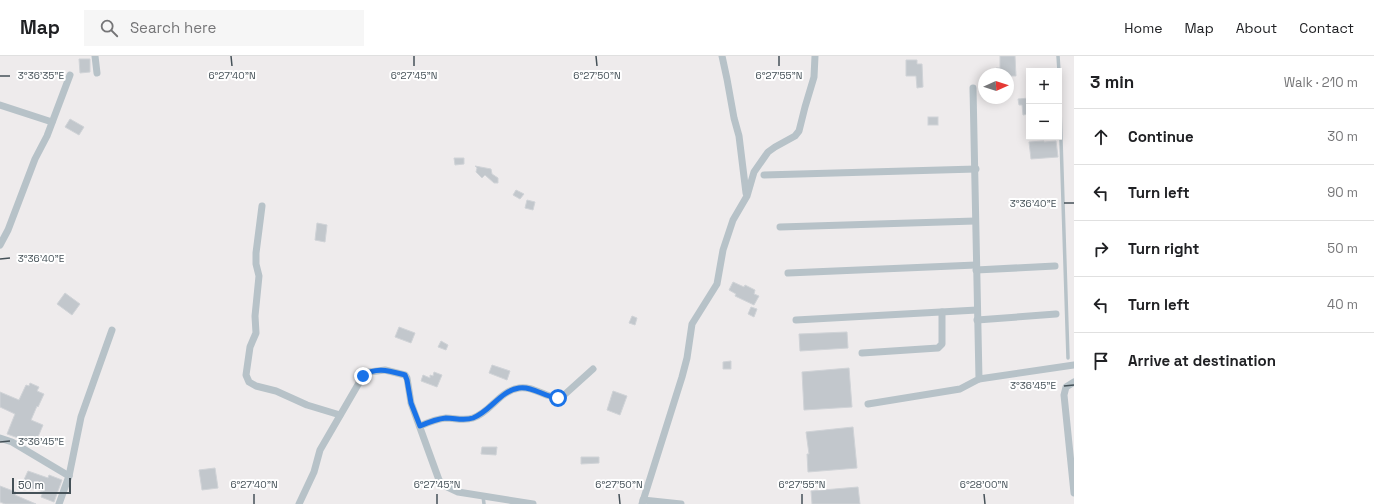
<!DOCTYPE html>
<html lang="en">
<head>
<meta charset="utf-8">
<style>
  :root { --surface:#fff; --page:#f6f6f6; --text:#202124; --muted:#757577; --line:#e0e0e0 }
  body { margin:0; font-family:"Space Grotesk",sans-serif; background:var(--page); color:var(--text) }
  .controls { position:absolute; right:12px; top:12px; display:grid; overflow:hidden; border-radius:0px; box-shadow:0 2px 10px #0003 }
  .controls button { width:36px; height:36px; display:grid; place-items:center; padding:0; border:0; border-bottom:1px solid var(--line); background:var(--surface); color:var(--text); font:20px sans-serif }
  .compass { position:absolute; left:978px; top:12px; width:36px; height:36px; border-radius:50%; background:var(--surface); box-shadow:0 2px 10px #0003; rotate:87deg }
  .scale { position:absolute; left:12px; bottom:10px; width:59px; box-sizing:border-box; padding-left:4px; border:2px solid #455158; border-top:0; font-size:11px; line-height:14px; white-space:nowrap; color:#455158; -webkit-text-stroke:3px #fff; paint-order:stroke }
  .stop { position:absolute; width:12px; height:12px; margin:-9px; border:3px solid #1a73e8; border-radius:50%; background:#fff }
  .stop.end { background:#1a73e8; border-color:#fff; box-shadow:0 1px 4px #0008 }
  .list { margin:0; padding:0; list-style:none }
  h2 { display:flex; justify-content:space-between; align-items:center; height:52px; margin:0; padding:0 16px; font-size:17px }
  h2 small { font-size:13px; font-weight:400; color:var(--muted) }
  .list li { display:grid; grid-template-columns:26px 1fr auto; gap:12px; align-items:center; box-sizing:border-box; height:56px; padding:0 16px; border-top:1px solid var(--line) }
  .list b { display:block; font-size:15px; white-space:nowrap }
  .list em { font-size:13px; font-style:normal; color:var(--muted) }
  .icon { flex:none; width:22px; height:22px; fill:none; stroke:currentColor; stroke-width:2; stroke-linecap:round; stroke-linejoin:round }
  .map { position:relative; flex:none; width:1074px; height:448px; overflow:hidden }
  header { display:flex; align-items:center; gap:24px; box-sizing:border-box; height:56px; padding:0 20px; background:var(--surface); border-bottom:1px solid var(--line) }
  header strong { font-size:19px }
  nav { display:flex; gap:22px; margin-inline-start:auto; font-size:14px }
  .search { width:280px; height:36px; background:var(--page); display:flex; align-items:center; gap:10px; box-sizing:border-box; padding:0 14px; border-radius:0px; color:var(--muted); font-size:15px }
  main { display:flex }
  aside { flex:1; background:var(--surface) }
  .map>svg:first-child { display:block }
</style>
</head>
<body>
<header>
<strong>Map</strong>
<div class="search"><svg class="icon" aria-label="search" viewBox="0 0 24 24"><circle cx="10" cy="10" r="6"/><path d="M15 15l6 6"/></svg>Search here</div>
<nav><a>Home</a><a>Map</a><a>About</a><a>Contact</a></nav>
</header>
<main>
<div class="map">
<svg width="1074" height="448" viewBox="0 0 1074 448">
  <rect width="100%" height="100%" fill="#eeebec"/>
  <!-- building -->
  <g fill="#c2c7cc" stroke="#d0d3d7">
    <path d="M1000,0H1015L1016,20H1008V18H997L996,12H1000Z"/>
    <path d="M79,3H90V16L80,17Z"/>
    <path d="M906,4H917V8H922L923,31L917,32L916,20H906Z"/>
    <path d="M1029,42V58L1023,59L1022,49H1019L1018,43Z"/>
    <rect x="928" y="61" width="10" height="8"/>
    <path d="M70,63L84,71L79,79L65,71Z"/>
    <path d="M1044,85V86L1056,85L1058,101L1031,103L1029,86Z"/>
    <path d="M454,102H464V108L455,109Z"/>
    <path d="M475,110L491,113L492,118L498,122V127H494L485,119L482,122L476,116L477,112Z"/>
    <path d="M516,134L524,138L520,143L513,139Z"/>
    <path d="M527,144L535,146L533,154L525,152Z"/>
    <path d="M317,167L327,169L325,186L315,184Z"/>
    <path d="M733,226L744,231L745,229L755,234L754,238L759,240L754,249L735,240L736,238L729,234Z"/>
    <path d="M65,237L80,248L72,259L57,248Z"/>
    <path d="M751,251L757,253L754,261L748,258Z"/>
    <path d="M632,260L637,262L635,269L629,267Z"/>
    <path d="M399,271L415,277L411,287L395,281Z"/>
    <path d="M847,276L848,292L800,295L799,278Z"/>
    <path d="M441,285L448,289L446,294L438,291Z"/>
    <path d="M731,305V313H723V306Z"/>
    <path d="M492,309L510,315L507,324L489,317Z"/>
    <path d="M849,312L852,351L804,354L802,316Z"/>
    <path d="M434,316L442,319L437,331L421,325L423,319L430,322V319L433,320Z"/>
    <path d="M30,327L39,331L37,335L44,338L38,351L37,350L31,364L43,369L35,388L7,378L15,358L0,351V336L19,344L26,329L29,330Z"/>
    <path d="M613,335L627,340L620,359L607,354Z"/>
    <path d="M853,371L857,412L808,416L807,398H809L806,376Z"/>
    <path d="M482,391H497L496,399L481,398Z"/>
    <path d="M581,401H599V407L581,408Z"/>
    <path d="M215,412L218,432L202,434L199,414Z"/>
    <path d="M28,415L48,422L49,419L62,424L54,446L41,441L43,436L22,428Z"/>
    <path d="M0,430L16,436L15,439L36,448H5L0,446Z"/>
    <path d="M858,431L860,448H812L811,435Z"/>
  </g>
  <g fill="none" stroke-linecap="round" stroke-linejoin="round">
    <!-- service -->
    <g stroke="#b7c2c8" stroke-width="3.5">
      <path d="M1058,0L1059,15"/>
      <path d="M1059,21L1068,302"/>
      <path d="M483,440L484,448"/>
    </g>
    <!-- minor -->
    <g stroke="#b7c2c8" stroke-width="7">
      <path d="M95,0L97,17"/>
      <path d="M722,0L727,23L734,62L739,80L746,137"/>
      <path d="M0,49L52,66"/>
      <path d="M764,119L976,113"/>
      <path d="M262,150L256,197V208L259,220L255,260L256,277L250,291L246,319L249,326L256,330L276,335L307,349L340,359"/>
      <path d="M780,171L975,165"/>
      <path d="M0,189L8,174L35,103L47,80L70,19"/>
      <path d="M976,214L1055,210"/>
      <path d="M788,217L976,209"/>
      <path d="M796,264L977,254"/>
      <path d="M977,264L1056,258"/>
      <path d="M862,297L938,292L942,288V256"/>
      <path d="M979,323L1074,309"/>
      <path d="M1074,326L1066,331L1064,339L1074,437"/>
      <path d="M868,348L960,333L979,323L973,32"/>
      <path d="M420,370C429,366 436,363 446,362C455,362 464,365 473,362C491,356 499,335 519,332C535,329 547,345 563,340L593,313"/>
      <path d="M0,382L12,386L69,420"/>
      <path d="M643,444L681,448"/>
      <path d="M59,448L69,420L81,361L112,274"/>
      <path d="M299,448L314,416L320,394L363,320L369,316L385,314L405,319L407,322L411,347L439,424L443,429L458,436L533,448"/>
      <path d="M642,448L682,321L687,302L692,268L717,228L723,194L733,164L747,140L754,116L768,96L775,91L795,80L799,75L805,51L814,21L815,0"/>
    </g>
  </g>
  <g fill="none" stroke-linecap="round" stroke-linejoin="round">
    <!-- route -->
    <path stroke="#1a73e8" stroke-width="5" d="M363,320C376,310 390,315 405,319L407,324L411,347L420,370C429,366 436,363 446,362C455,362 464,365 473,362C491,355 500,335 519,332C533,330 544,341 558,342"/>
  </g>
  <!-- ticks -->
  <path fill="none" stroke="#455158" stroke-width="1.5" d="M231,0L232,10M414,0V10M596,0L597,10M779,0V10M0,20H10M1064,147H1074M0,203L10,202M1064,330L1074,329M0,386L10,385M254,438V448M437,438V448M619,438L620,448M802,438V448M984,438L985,448"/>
  <g font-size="10" text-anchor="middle" fill="#455158" stroke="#fff" stroke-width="4" stroke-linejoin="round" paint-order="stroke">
    <text x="41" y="23">3°36'35"E</text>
    <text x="232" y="23">6°27'40"N</text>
    <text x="414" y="23">6°27'45"N</text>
    <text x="597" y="23">6°27'50"N</text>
    <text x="779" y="23">6°27'55"N</text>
    <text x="1033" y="151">3°36'40"E</text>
    <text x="41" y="206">3°36'40"E</text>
    <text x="1033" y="333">3°36'45"E</text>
    <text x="41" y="389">3°36'45"E</text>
    <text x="254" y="432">6°27'40"N</text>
    <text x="437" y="432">6°27'45"N</text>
    <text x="619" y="432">6°27'50"N</text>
    <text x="802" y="432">6°27'55"N</text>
    <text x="984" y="432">6°28'00"N</text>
  </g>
</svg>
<div class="controls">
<button>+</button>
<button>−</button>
</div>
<svg class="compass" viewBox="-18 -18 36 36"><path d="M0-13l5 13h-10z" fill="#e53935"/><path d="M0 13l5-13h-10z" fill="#757577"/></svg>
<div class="scale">50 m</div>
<div class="stop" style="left:558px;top:342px"></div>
<div class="stop end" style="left:363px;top:320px"></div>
</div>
<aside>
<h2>3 min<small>Walk · 210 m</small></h2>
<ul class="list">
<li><svg class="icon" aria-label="ahead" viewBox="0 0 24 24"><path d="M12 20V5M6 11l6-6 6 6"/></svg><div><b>Continue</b></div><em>30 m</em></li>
<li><svg class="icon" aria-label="left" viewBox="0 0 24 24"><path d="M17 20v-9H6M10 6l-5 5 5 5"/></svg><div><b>Turn left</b></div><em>90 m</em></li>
<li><svg class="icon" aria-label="right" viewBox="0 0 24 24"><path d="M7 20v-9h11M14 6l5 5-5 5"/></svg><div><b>Turn right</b></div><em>50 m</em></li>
<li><svg class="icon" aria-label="left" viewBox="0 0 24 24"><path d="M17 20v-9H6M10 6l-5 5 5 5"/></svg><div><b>Turn left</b></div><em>40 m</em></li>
<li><svg class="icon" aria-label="arrive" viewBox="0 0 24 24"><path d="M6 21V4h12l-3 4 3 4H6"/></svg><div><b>Arrive at destination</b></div></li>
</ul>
</aside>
</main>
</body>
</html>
